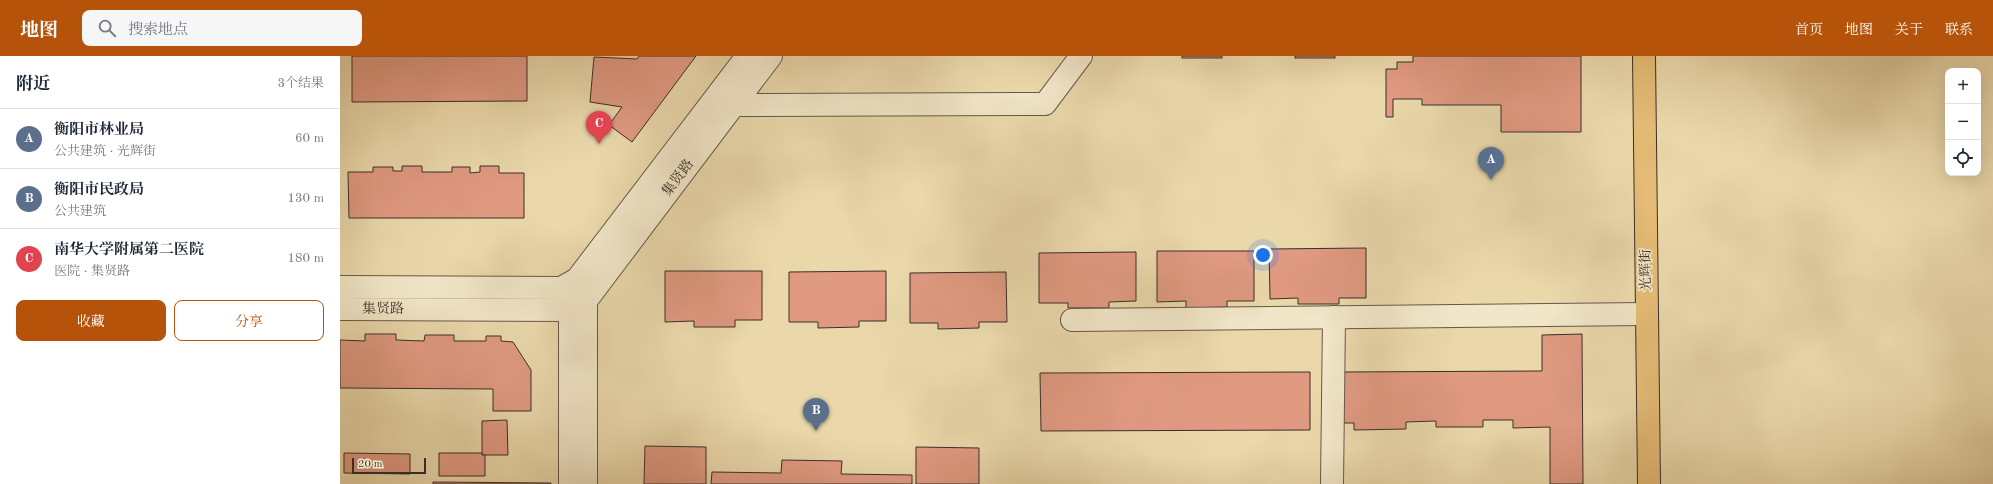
<!DOCTYPE html>
<html lang="zh">
<head>
<meta charset="utf-8">
<style>
  :root { --surface:#fff; --page:#f6f6f7; --text:#1f2937; --muted:#747a83; --line:#e0e1e3; --accent:#b45309 }
  body { margin:0; font-family:"Old Standard TT","Noto Serif SC",serif; background:var(--page); color:var(--text) }
  .controls { position:absolute; right:12px; top:12px; display:grid; overflow:hidden; border-radius:8px; box-shadow:0 4px 16px #0002 }
  .controls button { width:36px; height:36px; display:grid; place-items:center; padding:0; border:0; border-bottom:1px solid var(--line); background:var(--surface); color:var(--text); font:20px sans-serif }
  .scale { position:absolute; left:12px; bottom:10px; width:74px; box-sizing:border-box; padding-left:4px; border:2px solid #3a2f28; border-top:0; font-size:11px; line-height:14px; white-space:nowrap; color:#3a2f28; -webkit-text-stroke:3px #f1e6c8; paint-order:stroke }
  .you { position:absolute; left:923px; top:199px; width:14px; height:14px; margin:-10px; border:3px solid #fff; border-radius:50%; background:#1a73e8; box-shadow:0 0 0 6px #1a73e833 }
  .badge { display:grid; place-items:center; width:26px; height:26px; border-radius:50%; background:var(--accent); color:#fff; font-size:13px; font-weight:700 }
  .pin { position:absolute; translate:-50% -33px; filter:drop-shadow(0 1px 2px #0008) }
  .pin::after { content:''; position:absolute; top:21px; width:14px; height:12px; background:inherit; clip-path:polygon(0 0,100% 0,50% 100%) }
  .list { margin:0; padding:0; list-style:none }
  h2 { display:flex; justify-content:space-between; align-items:center; height:52px; margin:0; padding:0 16px; font-size:17px }
  h2 small { font-size:13px; font-weight:400; color:var(--muted) }
  .list li { display:grid; grid-template-columns:26px 1fr auto; gap:12px; align-items:center; box-sizing:border-box; height:60px; padding:0 16px; border-top:1px solid var(--line) }
  .list b { display:block; font-size:15px; white-space:nowrap }
  .list p { margin:0; font-size:13px; white-space:nowrap; color:var(--muted) }
  .list em { font-size:13px; font-style:normal; color:var(--muted) }
  .actions { display:flex; gap:8px; padding:12px 16px }
  .actions a { flex:1; padding:9px 0; border:1px solid var(--accent); border-radius:8px; text-align:center; font-size:14px; color:var(--accent) }
  .actions .main { background:var(--accent); color:#fff }
  .icon { flex:none; width:22px; height:22px; fill:none; stroke:currentColor; stroke-width:2; stroke-linecap:round; stroke-linejoin:round }
  .map { position:relative; flex:none; width:1653px; height:428px; overflow:hidden }
  header { display:flex; align-items:center; gap:24px; box-sizing:border-box; height:56px; padding:0 20px; background:var(--accent); color:#fff }
  header strong { font-size:19px }
  nav { display:flex; gap:22px; margin-inline-start:auto; font-size:14px }
  .search { width:280px; height:36px; background:var(--page); display:flex; align-items:center; gap:10px; box-sizing:border-box; padding:0 14px; border-radius:8px; color:var(--muted); font-size:15px }
  main { display:flex }
  aside { flex:1; background:var(--surface) }
  .map>svg:first-child { display:block }
</style>
</head>
<body>
<header>
<strong>地图</strong>
<div class="search"><svg class="icon" aria-label="search" viewBox="0 0 24 24"><circle cx="10" cy="10" r="6"/><path d="M15 15l6 6"/></svg>搜索地点</div>
<nav><a>首页</a><a>地图</a><a>关于</a><a>联系</a></nav>
</header>
<main>
<aside>
<h2>附近<small>3个结果</small></h2>
<ul class="list">
<li><span class="badge" style="background:#5c6f8a">A</span><div><b>衡阳市林业局</b><p>公共建筑 · 光辉街</p></div><em>60 m</em></li>
<li><span class="badge" style="background:#5c6f8a">B</span><div><b>衡阳市民政局</b><p>公共建筑</p></div><em>130 m</em></li>
<li><span class="badge" style="background:#e0444e">C</span><div><b>南华大学附属第二医院</b><p>医院 · 集贤路</p></div><em>180 m</em></li>
</ul>
<div class="actions"><a class="main">收藏</a><a>分享</a></div>
</aside>
<div class="map">
<svg width="1653" height="428" viewBox="0 0 1653 428">
  <rect width="100%" height="100%" fill="#ead8ab"/>
  <filter id="stains"><feTurbulence type="fractalNoise" baseFrequency=".005" numOctaves="4"/><feColorMatrix values="0 0 0 0 .2 0 0 0 0 .09 0 0 0 0 .02 0 0 0 .5 -.17"/></filter>
  <radialGradient id="worn" r=".72"><stop offset=".6" stop-color="#630" stop-opacity="0"/><stop offset="1" stop-color="#630" stop-opacity=".3"/></radialGradient>
  <!-- building -->
  <g fill="#e09a82" stroke="#3a2f28">
    <path d="M12,0H187V45L12,46Z"/>
    <path d="M299,0H356L292,86L269,69L282,51L250,46L254,1L297,3Z"/>
    <rect x="842" y="0" width="40" height="2"/>
    <rect x="955" y="0" width="40" height="2"/>
    <path d="M1073,0H1241V76H1161V49H1082V43H1053V61H1046V13H1057V6H1073Z"/>
    <path d="M62,110H82V116H112V111H130V117L140,116V110H159V117H184V162H9L8,116H33V111H53V115H62Z"/>
    <path d="M1026,192V242H999V248H958V242L930,243L929,193Z"/>
    <path d="M817,195H914V245H887V251L846,252V245L817,246Z"/>
    <path d="M796,196V245L769,246V252H728V247H699V197Z"/>
    <path d="M325,215H422V264H395V271H354V265L325,266Z"/>
    <path d="M546,215V265H519V271L478,272V266H449V216Z"/>
    <path d="M666,216L667,266H639V272L598,273V267H570V217Z"/>
    <path d="M25,278H56V284L84,285L85,279H114V285H146V280H161V285L173,286L191,314V355H153V333L0,332V284L25,285Z"/>
    <path d="M1242,278L1243,428H1210V371L1173,372V364H1143V371H1096V365L1066,366V373L1014,374V367H999V316L1202,315V279Z"/>
    <path d="M970,316V374L701,375L700,317Z"/>
    <path d="M167,364L168,399H142V365Z"/>
    <path d="M305,390L366,391V428H304Z"/>
    <path d="M576,391L639,392V428H576Z"/>
    <path d="M4,397L70,398V418L4,417Z"/>
    <path d="M99,397H142V399H145V420H99Z"/>
    <path d="M442,404L502,405L501,418L572,419V428H371L372,416L441,417Z"/>
    <path d="M93,426L211,427V428H93Z"/>
  </g>
  <g fill="none" stroke-linecap="round" stroke-linejoin="round">
    <defs>
      <g id="minor">
        <path d="M394,49L705,48L741,0"/>
        <path d="M0,231L221,232L237,223L407,0"/>
        <path d="M241,234L246,245V428"/>
        <path d="M0,253L230,254L246,245L431,0"/>
        <path d="M732,264L1307,258"/>
        <path d="M230,428V254L233,240"/>
        <path d="M992,428L994,261"/>
      </g>
      <path id="major" d="M1304,0L1309,428"/>
    </defs>
    <!-- minor casing -->
    <use href="#minor" stroke="#665949" stroke-width="24"/>
    <!-- major casing -->
    <use href="#major" stroke="#3a2f28" stroke-width="24"/>
    <!-- minor -->
    <use href="#minor" stroke="#f1e6c8" stroke-width="22"/>
    <!-- major -->
    <use href="#major" stroke="#e5bc76" stroke-width="22"/>
  </g>
  <g text-anchor="middle" dominant-baseline="central" stroke-width="3.5" stroke-linejoin="round" paint-order="stroke">
    <!-- street labels -->
    <g font-size="14" fill="#3a2f28" stroke="#f1e6c8">
      <text transform="translate(338 122) rotate(-53)">集贤路</text>
      <text transform="translate(1306 214) rotate(-91)">光辉街</text>
      <text x="43" y="253">集贤路</text>
    </g>
  </g>
  <rect width="100%" height="100%" filter="url(#stains)"/>
  <rect width="100%" height="100%" fill="url(#worn)"/>
</svg>
<div class="controls">
<button>+</button>
<button>−</button>
<button><svg class="icon" aria-label="locate" viewBox="0 0 24 24"><circle cx="12" cy="12" r="6"/><path d="M12 2v4M12 18v4M2 12h4M18 12h4"/></svg></button>
</div>
<div class="scale">20 m</div>
<div class="you"></div>
<div class="pin badge" style="left:1151px;top:124px;background:#5c6f8a">A</div>
<div class="pin badge" style="left:476px;top:375px;background:#5c6f8a">B</div>
<div class="pin badge" style="left:259px;top:88px;background:#e0444e">C</div>
</div>
</main>
</body>
</html>
